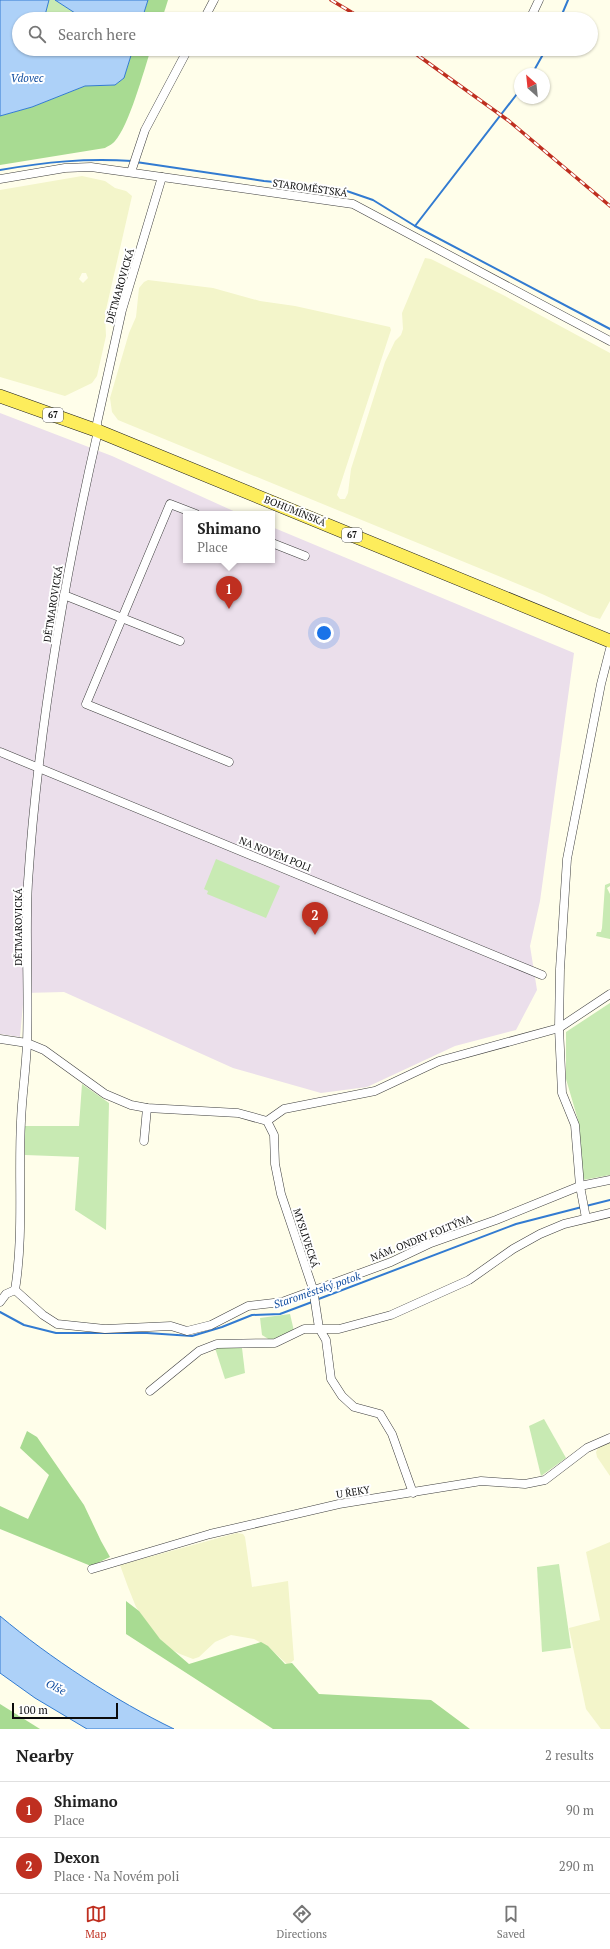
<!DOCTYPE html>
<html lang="en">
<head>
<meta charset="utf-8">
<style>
  :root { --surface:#fff; --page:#f6f6f6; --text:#222; --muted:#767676; --line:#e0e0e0; --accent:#bf2f20 }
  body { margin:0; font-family:"PT Serif",serif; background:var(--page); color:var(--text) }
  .compass { position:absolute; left:514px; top:68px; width:36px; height:36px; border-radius:50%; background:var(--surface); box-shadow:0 1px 3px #0004; rotate:333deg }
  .scale { position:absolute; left:12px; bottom:10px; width:106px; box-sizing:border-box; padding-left:4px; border:2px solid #0b0b0b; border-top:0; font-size:11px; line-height:14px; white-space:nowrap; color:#0b0b0b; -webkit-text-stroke:3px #fff; paint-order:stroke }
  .you { position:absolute; left:324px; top:633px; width:14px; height:14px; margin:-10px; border:3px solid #fff; border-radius:50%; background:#1a73e8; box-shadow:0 0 0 6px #1a73e833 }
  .badge { display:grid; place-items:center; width:26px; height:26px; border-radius:50%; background:var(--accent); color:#fff; font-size:13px; font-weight:700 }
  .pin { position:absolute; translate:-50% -33px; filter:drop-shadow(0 1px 2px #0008) }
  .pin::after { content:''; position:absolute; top:21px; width:14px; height:12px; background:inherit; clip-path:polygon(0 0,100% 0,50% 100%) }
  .popup { position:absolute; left:183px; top:511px; width:92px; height:52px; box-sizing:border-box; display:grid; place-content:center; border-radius:0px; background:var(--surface); filter:drop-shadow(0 1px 3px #0005); font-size:13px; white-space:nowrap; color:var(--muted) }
  .popup b { font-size:15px; color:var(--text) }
  .popup::after { content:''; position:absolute; left:50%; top:100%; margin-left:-8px; border:8px solid transparent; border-top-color:var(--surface) }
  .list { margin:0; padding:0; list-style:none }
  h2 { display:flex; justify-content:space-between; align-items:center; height:52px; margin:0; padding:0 16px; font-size:17px }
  h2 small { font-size:13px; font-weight:400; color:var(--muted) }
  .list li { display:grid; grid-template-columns:26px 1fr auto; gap:12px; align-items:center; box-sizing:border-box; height:56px; padding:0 16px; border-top:1px solid var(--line) }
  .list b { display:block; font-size:15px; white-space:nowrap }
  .list p { margin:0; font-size:13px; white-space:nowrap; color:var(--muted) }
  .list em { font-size:13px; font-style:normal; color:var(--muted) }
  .icon { flex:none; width:22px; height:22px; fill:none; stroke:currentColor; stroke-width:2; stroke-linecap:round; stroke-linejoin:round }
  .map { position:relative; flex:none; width:610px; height:1729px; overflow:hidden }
  .search { position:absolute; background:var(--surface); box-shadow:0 1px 3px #0004; left:12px; right:12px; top:12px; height:44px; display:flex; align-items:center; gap:10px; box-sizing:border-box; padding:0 14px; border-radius:22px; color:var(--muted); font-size:15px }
  .sheet { height:164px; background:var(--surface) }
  nav { display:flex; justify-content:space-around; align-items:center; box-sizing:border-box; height:56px; border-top:1px solid var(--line); background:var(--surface); font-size:11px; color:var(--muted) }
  nav a { display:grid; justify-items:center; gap:2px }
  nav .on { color:var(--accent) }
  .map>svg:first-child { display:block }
</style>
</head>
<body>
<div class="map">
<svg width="610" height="1729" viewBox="0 0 610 1729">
  <rect width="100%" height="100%" fill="#fffeea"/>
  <!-- industrial -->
  <path fill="#ebdfeb" d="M0,413L112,456L240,514H186V560H272V527L574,653L540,901L530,946L537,990L516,1030L455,1046L367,1087L321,1093L233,1068L64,992L24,993L20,1037L0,1034Z"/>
  <!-- farmland -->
  <g fill="#f3f5ca" fill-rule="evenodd">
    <path d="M82,176L105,181L115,188L126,191L132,196L105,314L106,336L97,376L92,383L65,396L0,377V190ZM86,273L88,278L83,283L79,279L82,273Z"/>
    <path d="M425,258L431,259L505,296L610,353V601L600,619L590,616L542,594L118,420L112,412L110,398L129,333L136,317L139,288L144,282L148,280L213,288L260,301L295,306L390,327L391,330L337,495L340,499H345L348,493L351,469L385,362L395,341L401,335L403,329L402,313Z"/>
    <path d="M610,1443V1476L597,1457L596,1452L599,1446Z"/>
    <path d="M237,1533L243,1534L245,1537L252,1587L288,1581L294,1660L288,1665L267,1646L254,1639L231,1635L215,1642L199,1657L193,1659L180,1654L170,1649L154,1633L136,1607L128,1587L120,1565Z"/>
    <path d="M610,1542V1729H601L586,1709L569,1628L600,1620L586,1552Z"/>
  </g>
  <!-- green -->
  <g fill="#c8eab3">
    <path d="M49,0H55L75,13V19H44Z"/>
    <path d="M37,49H58L45,54L39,53Z"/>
    <path d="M216,859L280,886L266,918L207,894L208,891L204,889Z"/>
    <path d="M610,883V886L607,888L610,894V939L596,936L597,932H601L602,928L605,885Z"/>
    <path d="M610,1003V1175L583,1180L578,1120L566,1079V1032Z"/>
    <path d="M82,1084L109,1103L106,1230L75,1210L79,1157L25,1155L24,1126H79Z"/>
    <path d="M290,1314L294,1331L270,1340L262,1335L260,1318Z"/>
    <path d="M222,1347L242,1348L245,1373L225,1379L215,1348Z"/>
    <path d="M544,1419L566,1458L541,1476L529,1426Z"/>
    <path d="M559,1564L571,1648L542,1652L537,1567Z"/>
  </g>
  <!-- forest -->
  <g fill="#a8db92">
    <path d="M148,0H168L162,19H142Z"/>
    <path d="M133,49H151C144,70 129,126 115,141C113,144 108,146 105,148L0,165V116L32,107L85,86L115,85L124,78Z"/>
    <path d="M27,1431L37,1437L84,1505L101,1541L110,1557L91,1566L0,1529V1506L28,1519L49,1475L20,1448Z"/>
    <path d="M126,1601L139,1611L160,1639L189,1664L261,1642L268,1646L285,1664L292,1663L319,1694L431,1700L470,1729H273L126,1634Z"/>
    <path d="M0,1704L40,1729H0Z"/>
  </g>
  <!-- water -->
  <g fill="#add1f8" stroke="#327bd1">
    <path d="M0,0H49L44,19H19V49H37L39,53L45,54L58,49H133L124,78L115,85L85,86L32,107L0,116Z"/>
    <path d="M55,0H148L142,19H75V13Z"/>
    <path d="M0,1616C50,1658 116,1701 174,1729H87L35,1698L0,1673Z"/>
  </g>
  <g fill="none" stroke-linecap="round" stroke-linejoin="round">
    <!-- stream -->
    <g stroke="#327bd1" stroke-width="2">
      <path d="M560,19L568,0"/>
      <path d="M532,74L546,49"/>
      <path d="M136,162L264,181L338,188L373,200L415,226L610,329"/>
      <path d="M0,170C46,162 85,158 132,161"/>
      <path d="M415,226L520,90"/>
      <path d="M586,1206L610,1200"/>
      <path d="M316,1300L516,1224L582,1207"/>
      <path d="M0,1312L24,1325L56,1333H147L192,1336L222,1327L252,1315L280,1314L312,1302"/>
    </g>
    <defs>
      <g id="minor">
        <path d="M204,19L214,0"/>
        <path d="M530,19L539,0"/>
        <path d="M131,172L145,130L188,49"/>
        <path d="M0,179L65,168L91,167L353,204L610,341"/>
        <path d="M196,514L170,504L86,704L229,762"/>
        <path d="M272,543L305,556"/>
        <path d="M64,595L180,641"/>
        <path d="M0,752L542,975"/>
        <path d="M0,1039L27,1043L44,1050L105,1094L131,1105L147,1108L238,1113L267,1121L274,1135L275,1164L281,1194L313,1289L319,1328L326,1340L331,1379L342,1396L354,1407L380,1414L392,1434L413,1493"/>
        <path d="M267,1121L284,1109L375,1091L439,1061L559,1028L610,994"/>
        <path d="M144,1141L147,1108"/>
        <path d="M586,1218L580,1186L575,1125L562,1093L559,1028L560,969L567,859L601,684L610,649"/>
        <path d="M15,1290C24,1234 18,1178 21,1121C22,1095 26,1069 27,1043C29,989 25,935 28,882C38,730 64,579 98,431L97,423L122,310L162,177"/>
        <path d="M15,1290L43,1315L57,1324L105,1329L171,1326L187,1331L211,1325L248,1306L282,1302L391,1262L431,1243L496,1220L580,1186L610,1180"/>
        <path d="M0,1302L6,1294L15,1290"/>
        <path d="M150,1391L199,1351L217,1344L275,1343L304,1329H339L391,1315L469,1280L513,1249L540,1234L564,1224L610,1213"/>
        <path d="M92,1569L210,1534L339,1504L481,1481L525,1484L545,1480L587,1448L610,1438"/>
      </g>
      <path id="primary" d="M0,396L98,431L610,641"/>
    </defs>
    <!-- minor casing -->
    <use href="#minor" stroke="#3e3e3e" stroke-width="9"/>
    <!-- primary casing -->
    <use href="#primary" stroke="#1c1c1c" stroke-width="14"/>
    <!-- minor -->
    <use href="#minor" stroke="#fff" stroke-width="8"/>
    <!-- primary -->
    <use href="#primary" stroke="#fded5c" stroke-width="13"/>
    <defs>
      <g id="rail">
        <path d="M331,0L363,19"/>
        <path d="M409,49L509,121L610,206"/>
      </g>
    </defs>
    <!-- rail casing -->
    <use href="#rail" stroke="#bf2f20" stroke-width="3.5"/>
    <!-- rail -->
    <use href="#rail" stroke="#fff" stroke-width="2" stroke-dasharray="6" stroke-linecap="butt"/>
  </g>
  <g text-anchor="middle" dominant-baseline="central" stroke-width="4" stroke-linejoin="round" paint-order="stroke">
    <!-- shield labels -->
    <g fill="#fff" stroke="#545454" stroke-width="1">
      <rect x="43" y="408" width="20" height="14" rx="3"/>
      <rect x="342" y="528" width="20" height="14" rx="3"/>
    </g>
    <g font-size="9" font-weight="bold" fill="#0b0b0b">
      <text x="53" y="415">67</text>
      <text x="352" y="535">67</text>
    </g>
    <!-- street labels -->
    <g font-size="10" fill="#0b0b0b" stroke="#fff">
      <text transform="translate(310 188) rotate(8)">STAROMĚSTSKÁ</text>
      <text transform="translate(120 286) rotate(-74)">DĚTMAROVICKÁ</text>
      <text transform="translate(295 511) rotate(22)">BOHUMÍNSKÁ</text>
      <text transform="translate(53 604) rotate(-81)">DĚTMAROVICKÁ</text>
      <text transform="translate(275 854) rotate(22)">NA NOVÉM POLI</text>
      <text transform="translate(18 927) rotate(-90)">DĚTMAROVICKÁ</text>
      <text transform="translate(306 1238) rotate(72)">MYSLIVECKÁ</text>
      <text transform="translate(421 1238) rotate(-22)">NÁM. ONDRY FOLTÝNA</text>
      <text transform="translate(353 1492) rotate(-9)">U ŘEKY</text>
    </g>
    <!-- water labels -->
    <g font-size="11" font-style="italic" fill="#124ea0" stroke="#fff">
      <text x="27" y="78">Vdovec</text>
      <text transform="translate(317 1290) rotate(-19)">Staroměstský potok</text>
      <text transform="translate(56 1687) rotate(27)">Olše</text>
    </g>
  </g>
</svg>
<svg class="compass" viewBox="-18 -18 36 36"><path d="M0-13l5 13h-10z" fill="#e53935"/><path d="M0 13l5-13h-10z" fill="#767676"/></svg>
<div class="scale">100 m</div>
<div class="you"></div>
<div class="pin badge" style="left:229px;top:609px">1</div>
<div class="popup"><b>Shimano</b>Place</div>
<div class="pin badge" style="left:315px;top:935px">2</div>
<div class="search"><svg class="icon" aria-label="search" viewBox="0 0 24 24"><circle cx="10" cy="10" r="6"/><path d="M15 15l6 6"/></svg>Search here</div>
</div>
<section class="sheet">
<h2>Nearby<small>2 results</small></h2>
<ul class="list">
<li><span class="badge">1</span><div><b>Shimano</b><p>Place</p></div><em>90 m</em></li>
<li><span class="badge">2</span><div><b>Dexon</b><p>Place · Na Novém poli</p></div><em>290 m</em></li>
</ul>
</section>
<nav>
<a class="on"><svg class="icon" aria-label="map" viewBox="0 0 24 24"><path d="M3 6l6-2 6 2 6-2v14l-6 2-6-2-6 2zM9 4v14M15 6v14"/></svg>Map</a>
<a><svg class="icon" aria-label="directions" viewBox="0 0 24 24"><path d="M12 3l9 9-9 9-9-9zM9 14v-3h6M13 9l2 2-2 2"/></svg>Directions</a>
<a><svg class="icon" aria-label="saved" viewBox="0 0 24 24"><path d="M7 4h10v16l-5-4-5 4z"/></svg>Saved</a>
</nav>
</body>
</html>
